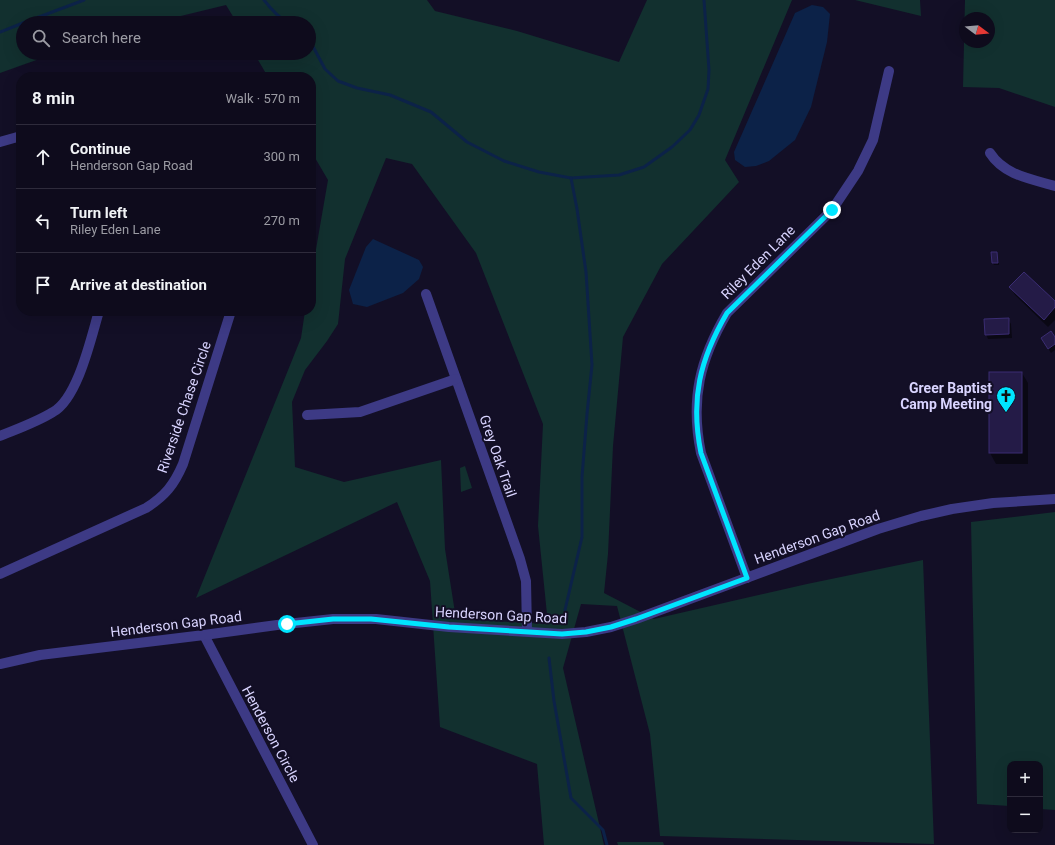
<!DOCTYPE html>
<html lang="en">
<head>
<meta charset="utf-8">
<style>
  :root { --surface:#0e0b1c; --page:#1c1929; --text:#f1f3f6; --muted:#9b9ba3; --line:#2e2b3b }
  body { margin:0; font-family:Roboto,sans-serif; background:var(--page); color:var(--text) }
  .controls { position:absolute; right:12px; bottom:12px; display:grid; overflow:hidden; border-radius:8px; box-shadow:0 4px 16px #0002 }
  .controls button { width:36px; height:36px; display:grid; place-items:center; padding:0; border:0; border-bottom:1px solid var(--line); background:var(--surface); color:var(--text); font:20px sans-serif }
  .compass { position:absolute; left:959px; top:12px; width:36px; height:36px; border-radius:50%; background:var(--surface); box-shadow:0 4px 16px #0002; rotate:106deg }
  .stop { position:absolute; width:12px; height:12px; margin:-9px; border:3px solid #00e5ff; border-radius:50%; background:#fff }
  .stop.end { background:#00e5ff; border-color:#fff; box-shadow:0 1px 4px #0008 }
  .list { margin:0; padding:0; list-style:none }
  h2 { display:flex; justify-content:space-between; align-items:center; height:52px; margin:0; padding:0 16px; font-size:17px }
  h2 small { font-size:13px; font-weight:400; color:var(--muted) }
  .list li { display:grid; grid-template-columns:26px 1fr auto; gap:12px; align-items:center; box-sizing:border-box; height:64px; padding:0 16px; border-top:1px solid var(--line) }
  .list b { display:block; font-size:15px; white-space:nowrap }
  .list p { margin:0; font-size:13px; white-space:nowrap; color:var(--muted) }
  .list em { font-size:13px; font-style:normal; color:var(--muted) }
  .icon { flex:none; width:22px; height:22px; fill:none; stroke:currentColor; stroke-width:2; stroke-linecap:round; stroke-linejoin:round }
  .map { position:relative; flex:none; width:1055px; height:845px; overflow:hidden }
  .search { position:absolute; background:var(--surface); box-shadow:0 4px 16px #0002; left:16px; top:16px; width:300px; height:44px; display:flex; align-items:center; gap:10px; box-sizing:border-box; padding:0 14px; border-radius:22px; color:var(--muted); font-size:15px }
  .panel { position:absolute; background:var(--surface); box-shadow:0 4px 16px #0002; left:16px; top:72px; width:300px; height:244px; border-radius:16px }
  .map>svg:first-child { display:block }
</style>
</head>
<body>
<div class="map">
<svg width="1055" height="845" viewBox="0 0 1055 845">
  <rect width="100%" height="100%" fill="#130f26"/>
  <!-- green -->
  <g fill="#12302f" fill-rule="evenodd">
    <path d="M0,0H427L435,11L517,31L619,62L647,0H792L725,160L739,182L662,264L623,337L613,446L608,554L604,593L654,619L807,584L923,560L934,844L660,836L650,734L617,606L581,604L563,668L604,845H544L537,764L440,727L430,581L397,502L196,598L301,338L305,311H311V278L328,180L311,151V77H268L254,53H309V23H237L226,5L152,23H23V53H56L0,73ZM386,158L412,164L476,253L543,424L538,526L548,624L456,619L445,549L441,460L344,482L295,467L292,402L305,370L327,341L338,324L345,259Z"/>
    <path d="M855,0H920L921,16Z"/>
    <path d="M965,0H1055V107L999,88L963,87ZM965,18H989V42H965Z"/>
    <path d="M465,466L472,488L461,492L460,468Z"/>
    <path d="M1055,512V810L1040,809V764H1010V806L977,804L971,522Z"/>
    <path d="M617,842H663L664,845H618Z"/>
  </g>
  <!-- water -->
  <g fill="#0c2248">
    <path d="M812,5L823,7L830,14L827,42L811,107L795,140L769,161L756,166L745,167L735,160L734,152L795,13Z"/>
    <path d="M373,239L419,260L423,267L419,279L403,293L367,307L353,304L349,290L366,247Z"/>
  </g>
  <!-- shadow -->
  <g fill="#0007">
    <path d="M997,253L999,265H994L993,263Z"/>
    <path d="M1010,287L1055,303V320L1048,327L1015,295Z"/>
    <path d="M1008,319L1011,324L1012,338L988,339L986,334Z"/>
    <path d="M1042,338L1055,339V350L1051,353Z"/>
    <path d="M990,373H1022L1028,383V464H996L990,453Z"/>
  </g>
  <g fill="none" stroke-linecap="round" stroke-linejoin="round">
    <!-- stream -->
    <g stroke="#0c2248" stroke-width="3">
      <path d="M264,0C271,9 278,17 288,23"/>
      <path d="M23,23L84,0"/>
      <path d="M0,32L23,23"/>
      <path d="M309,39L325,69L338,81L357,88L390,95L431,112L467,142L504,161L539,172L571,178L619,175L644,167L672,147L690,130L699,115L708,89L709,70L704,0"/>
      <path d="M565,610L582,537V477L587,414L592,365L586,272L577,209L571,178"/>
      <path d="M549,658L554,701L571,798L603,830L607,845"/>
    </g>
  </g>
  <!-- building -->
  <g fill="#241b47" stroke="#3b2d73">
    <path d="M991,252H997L998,263H992Z"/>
    <path d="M1024,272L1055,301V307L1044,320L1009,287Z"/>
    <path d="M1009,318V334L985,335L984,319Z"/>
    <path d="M1051,331L1055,337V344L1048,349L1041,338Z"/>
    <rect x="989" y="372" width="33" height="81"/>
  </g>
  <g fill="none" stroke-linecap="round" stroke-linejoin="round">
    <!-- minor -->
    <g stroke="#3d3a85" stroke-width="10">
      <path d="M0,142L21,136"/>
      <path d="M990,153C1004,175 1031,179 1055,186"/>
      <path d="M426,294L520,559L526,581L527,631"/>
      <path d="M307,415L360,412L456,379"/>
      <path d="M0,436C17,429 37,422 53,412C78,398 91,338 99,311"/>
      <path d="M0,574L146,508C165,496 174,485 183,464L231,311"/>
      <path d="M747,578L701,453C690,399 700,359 727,313L832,210L858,171L873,140L889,71"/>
      <path d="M204,635L313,845"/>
      <path d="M0,664L40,655L204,635L277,625L333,619H376L449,627L562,634L586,632L611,627L636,619L878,529L921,516L952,509L993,503L1055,499"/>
    </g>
  </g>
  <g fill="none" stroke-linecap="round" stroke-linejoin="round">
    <!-- route -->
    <path stroke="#00e5ff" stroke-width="5" d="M287,624L333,619H371L449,627L562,634L586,632L611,627L636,619L747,578L701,453C690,399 700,359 727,313L832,210"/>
  </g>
  <!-- icons -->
  <defs>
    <symbol id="church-pin" viewBox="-11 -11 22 30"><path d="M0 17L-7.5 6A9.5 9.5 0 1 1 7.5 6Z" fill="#00e5ff" stroke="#130f26"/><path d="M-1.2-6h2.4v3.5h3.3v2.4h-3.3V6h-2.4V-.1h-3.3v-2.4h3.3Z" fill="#111"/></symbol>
  </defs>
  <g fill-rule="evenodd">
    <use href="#church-pin" x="995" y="385" width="22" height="30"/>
  </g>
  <g text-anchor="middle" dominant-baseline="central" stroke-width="4" stroke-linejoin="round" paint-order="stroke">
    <!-- street labels -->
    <g font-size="14" fill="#d9d4ff" stroke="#130f26">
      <text transform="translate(758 262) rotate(-45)">Riley Eden Lane</text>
      <text transform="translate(184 407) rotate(-71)">Riverside Chase Circle</text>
      <text transform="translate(498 456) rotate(71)">Grey Oak Trail</text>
      <text transform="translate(817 537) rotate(-20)">Henderson Gap Road</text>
      <text transform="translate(501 615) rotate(3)">Henderson Gap Road</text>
      <text transform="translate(176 624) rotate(-7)">Henderson Gap Road</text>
      <text transform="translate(271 734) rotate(62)">Henderson Circle</text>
    </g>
    <!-- poi labels -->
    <g font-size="14" font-weight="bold" fill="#d9d4ff" stroke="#130f26" text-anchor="end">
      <text x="992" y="388">Greer Baptist<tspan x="992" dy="16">Camp Meeting</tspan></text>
    </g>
  </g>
</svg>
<div class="controls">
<button>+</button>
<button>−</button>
</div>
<svg class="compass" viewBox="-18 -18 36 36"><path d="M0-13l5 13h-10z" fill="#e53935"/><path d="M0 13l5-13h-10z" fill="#9b9ba3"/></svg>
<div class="stop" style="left:287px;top:624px"></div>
<div class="stop end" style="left:832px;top:210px"></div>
<div class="search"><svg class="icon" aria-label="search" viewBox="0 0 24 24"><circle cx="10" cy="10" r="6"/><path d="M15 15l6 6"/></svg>Search here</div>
<section class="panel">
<h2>8 min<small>Walk · 570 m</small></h2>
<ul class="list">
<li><svg class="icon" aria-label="ahead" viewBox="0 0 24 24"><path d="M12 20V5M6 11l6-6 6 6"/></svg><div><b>Continue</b><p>Henderson Gap Road</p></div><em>300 m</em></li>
<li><svg class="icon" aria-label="left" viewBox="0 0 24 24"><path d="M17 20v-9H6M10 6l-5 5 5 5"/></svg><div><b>Turn left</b><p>Riley Eden Lane</p></div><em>270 m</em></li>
<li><svg class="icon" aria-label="arrive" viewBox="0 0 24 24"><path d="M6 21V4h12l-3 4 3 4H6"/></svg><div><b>Arrive at destination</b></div></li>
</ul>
</section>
</div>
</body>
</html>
